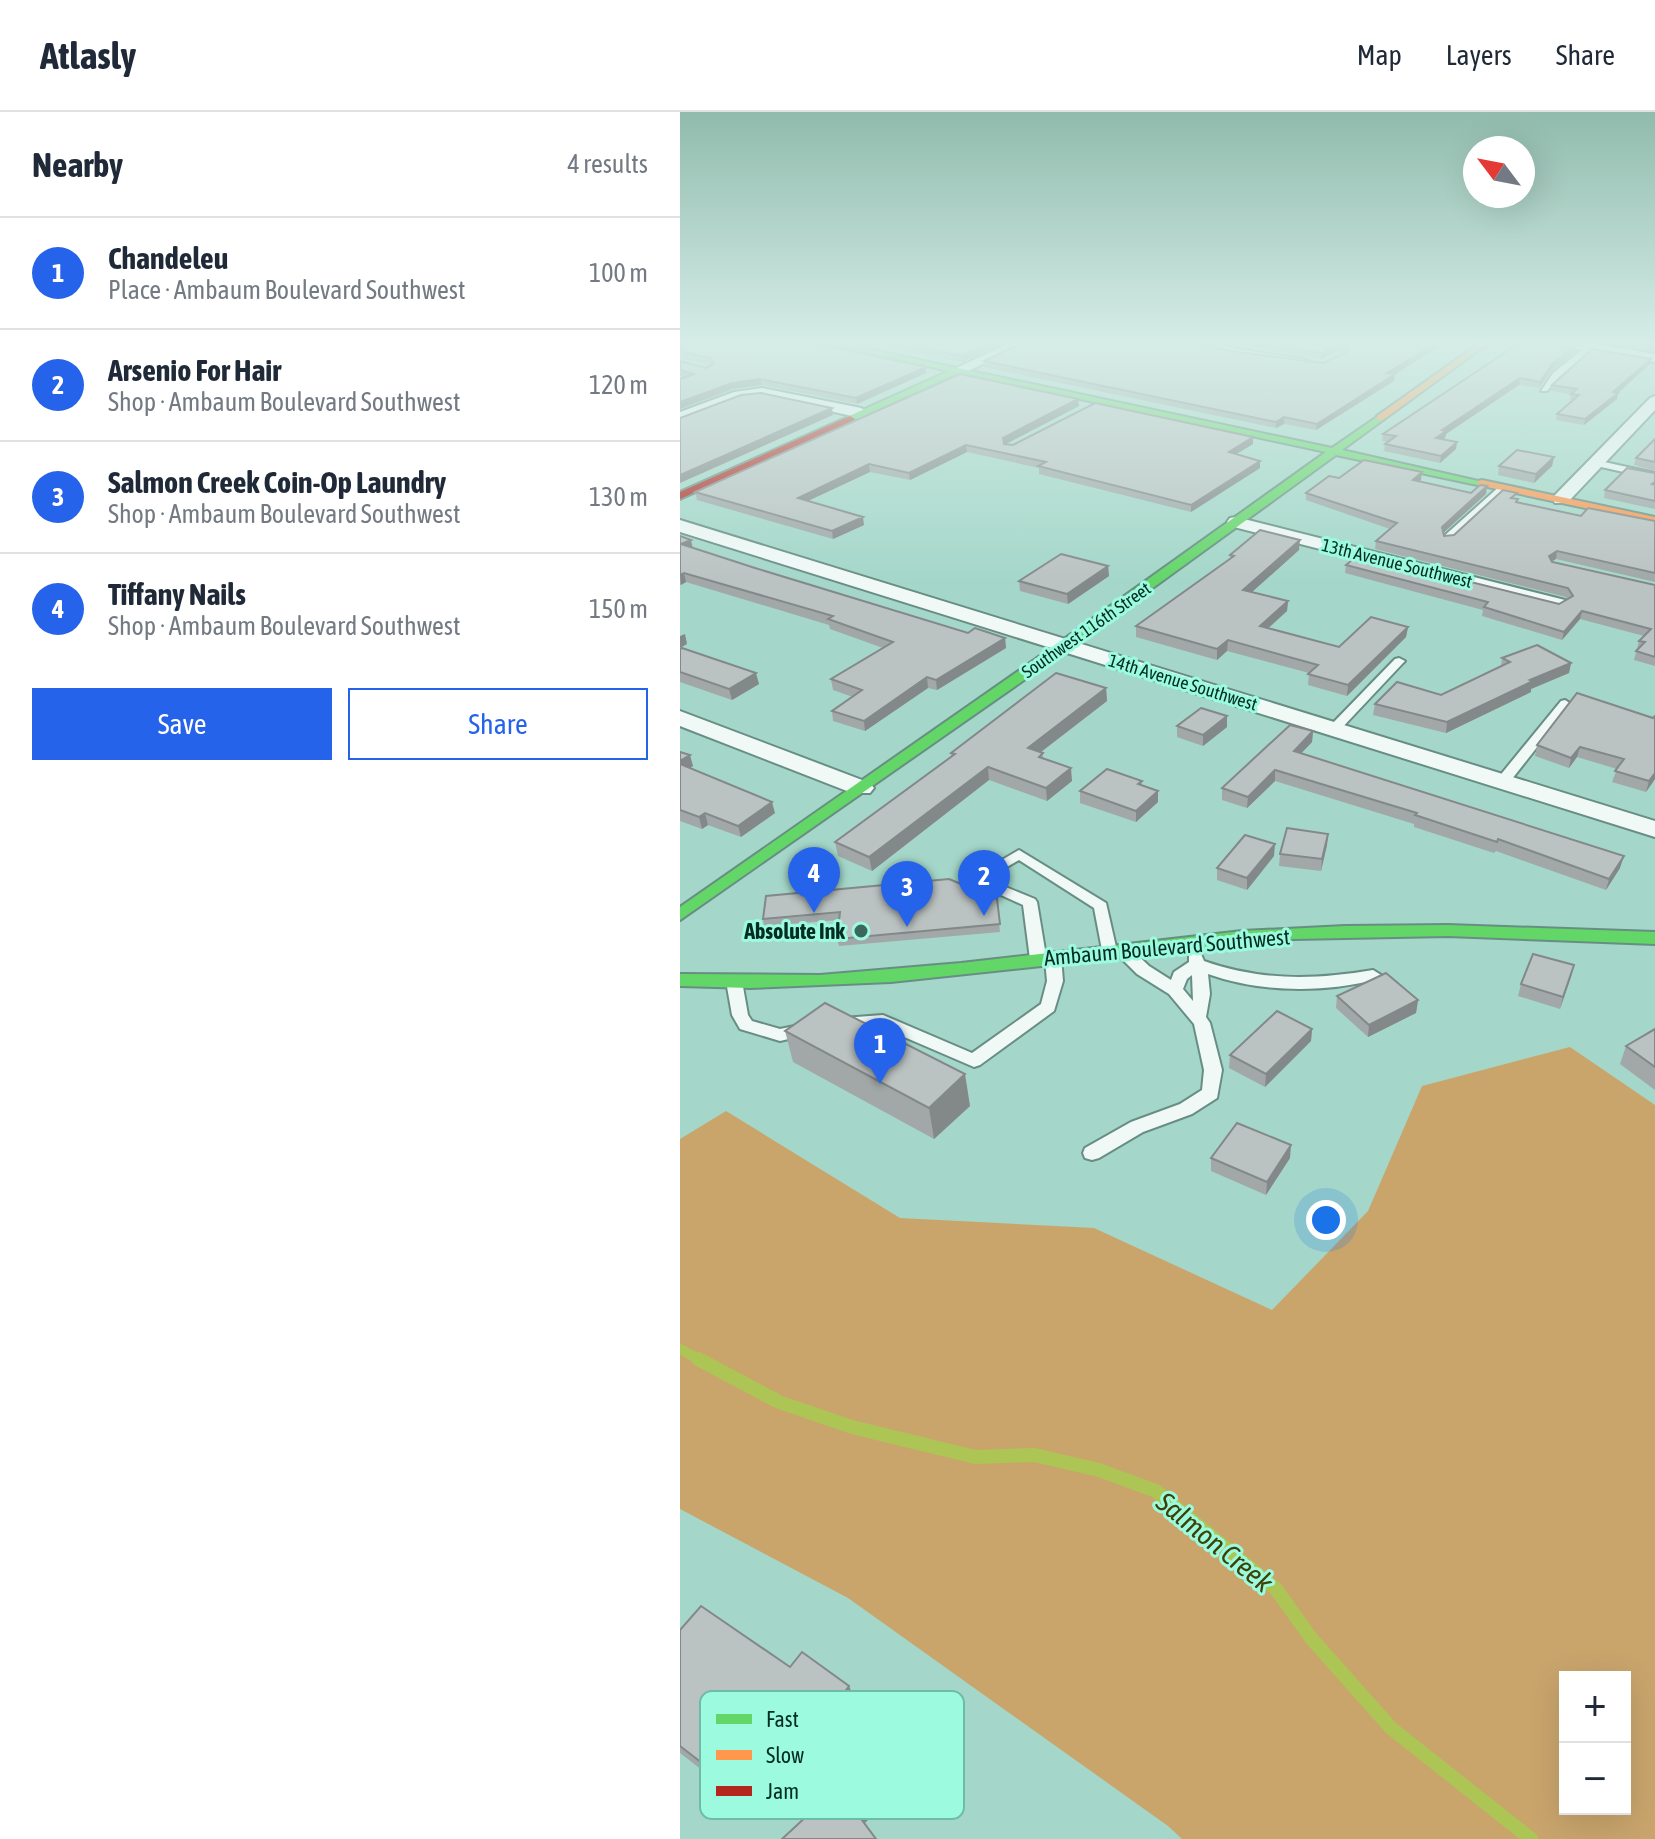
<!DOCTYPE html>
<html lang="en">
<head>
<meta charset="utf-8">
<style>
  :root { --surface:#fff; --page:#f2f2f3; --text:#1f2937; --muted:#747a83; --line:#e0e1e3; --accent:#2563eb }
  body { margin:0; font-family:"Asap Condensed",sans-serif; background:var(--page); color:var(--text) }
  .controls { position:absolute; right:24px; bottom:24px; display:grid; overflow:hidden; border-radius:0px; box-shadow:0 8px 32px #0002 }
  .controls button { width:72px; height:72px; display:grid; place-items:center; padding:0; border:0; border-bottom:2px solid var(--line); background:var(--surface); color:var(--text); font:40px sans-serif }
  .compass { position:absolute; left:783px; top:24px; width:72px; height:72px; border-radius:50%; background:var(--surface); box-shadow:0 8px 32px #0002; rotate:302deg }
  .you { position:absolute; left:646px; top:1108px; width:28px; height:28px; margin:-20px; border:6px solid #fff; border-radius:50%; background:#1a73e8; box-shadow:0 0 0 12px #1a73e833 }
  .badge { display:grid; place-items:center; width:52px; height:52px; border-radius:50%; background:var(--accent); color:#fff; font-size:26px; font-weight:700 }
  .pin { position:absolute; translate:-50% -66px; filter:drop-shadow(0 2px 4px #0008) }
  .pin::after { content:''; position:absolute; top:42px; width:28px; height:24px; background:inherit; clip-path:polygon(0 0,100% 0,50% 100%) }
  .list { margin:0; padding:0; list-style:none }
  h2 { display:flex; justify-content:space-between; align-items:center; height:104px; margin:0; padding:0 32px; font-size:34px }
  h2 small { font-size:26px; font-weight:400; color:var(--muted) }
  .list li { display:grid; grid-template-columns:52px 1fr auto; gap:24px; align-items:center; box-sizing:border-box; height:112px; padding:0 32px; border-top:2px solid var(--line) }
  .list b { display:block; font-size:30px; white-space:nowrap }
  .list p { margin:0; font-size:26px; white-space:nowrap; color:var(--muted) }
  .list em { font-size:26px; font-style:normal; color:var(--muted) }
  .actions { display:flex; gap:16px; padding:24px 32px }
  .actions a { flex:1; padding:18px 0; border:2px solid var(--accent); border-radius:0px; text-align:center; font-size:28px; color:var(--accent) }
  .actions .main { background:var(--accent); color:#fff }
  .map { position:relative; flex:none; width:975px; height:1727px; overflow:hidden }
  header { display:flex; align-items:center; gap:48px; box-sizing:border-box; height:112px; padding:0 40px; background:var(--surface); border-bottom:2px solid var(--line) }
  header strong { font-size:38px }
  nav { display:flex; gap:44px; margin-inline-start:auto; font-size:28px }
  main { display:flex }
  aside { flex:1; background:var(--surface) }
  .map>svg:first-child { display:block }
</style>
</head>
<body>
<header>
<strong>Atlasly</strong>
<nav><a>Map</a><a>Layers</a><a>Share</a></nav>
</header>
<main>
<aside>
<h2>Nearby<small>4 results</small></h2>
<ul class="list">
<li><span class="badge">1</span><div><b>Chandeleu</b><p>Place · Ambaum Boulevard Southwest</p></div><em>100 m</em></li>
<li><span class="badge">2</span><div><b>Arsenio For Hair</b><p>Shop · Ambaum Boulevard Southwest</p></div><em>120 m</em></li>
<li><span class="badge">3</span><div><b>Salmon Creek Coin-Op Laundry</b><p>Shop · Ambaum Boulevard Southwest</p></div><em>130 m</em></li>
<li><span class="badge">4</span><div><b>Tiffany Nails</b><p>Shop · Ambaum Boulevard Southwest</p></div><em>150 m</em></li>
</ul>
<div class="actions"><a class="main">Save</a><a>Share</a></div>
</aside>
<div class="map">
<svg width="975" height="1727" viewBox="0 0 975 1727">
  <rect width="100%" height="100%" fill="#a4d7c9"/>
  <!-- forest -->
  <path fill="#c9a56c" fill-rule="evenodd" d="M890,935L975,993V1727H502L488,1714L168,1486L0,1397V1027L46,999L220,1106L414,1116L592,1198L688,1099L742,974ZM885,1565H945V1697H885Z"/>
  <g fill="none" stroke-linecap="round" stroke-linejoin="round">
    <!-- stream-far1 -->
    <path stroke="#adc554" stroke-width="10" d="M0,1237L22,1249"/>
    <!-- stream -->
    <path stroke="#adc554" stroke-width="14" d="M18,1247L99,1290L172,1315L295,1345L354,1343L419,1358L476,1379L596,1477L631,1526L711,1616L851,1727"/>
    <defs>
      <g id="lane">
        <path d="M908,233L915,235L879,265L867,279H861L873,261Z"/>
        <path d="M550,236L623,247L627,249L623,251L553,240Z"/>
        <path d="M915,348L975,361V367L912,353V349Z"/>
        <path d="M821,373L829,375L771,429H763V425Z"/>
        <path d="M719,546L725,549L723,551L658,620H650V614L715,547Z"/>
        <path d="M885,588L891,592L828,672H818V666L881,589Z"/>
        <path d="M339,738L426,791L436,835L448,834L469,854L491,868L494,860L509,850V842H521L524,849C581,869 634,868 693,858L701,863L699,867C643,881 582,881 528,862L530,882L526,905L530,911L542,958L537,986L512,1002L463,1020L419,1046L412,1048L405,1046L403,1041L405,1036L451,1010L500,992L522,978L524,958L514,912L489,882L457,862L436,841L429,844L423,843L414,796L339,748L306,767L355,787L357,790L366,844L373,840L381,845L383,869L374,899L300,953L294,955L201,915L163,918L155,912L163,906L203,903L292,941L361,892L367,869L365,848L358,852L350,847L343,793L288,768ZM512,863L513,889L503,877L507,867Z"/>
        <path d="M54,864L62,869L68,903L72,909L100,917L124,912L130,914L132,918L130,922L100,929L60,917L52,903L46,869Z"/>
      </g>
      <g id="street">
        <path d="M336,228H354L284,261H274L272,258Z"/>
        <path d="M493,228H521L560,238L553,242Z"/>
        <path d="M861,228H892L975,242V250L868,232Z"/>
        <path d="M82,276L181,296L189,301L181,306L82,284L62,287L0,310V300L54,280Z"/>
        <path d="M975,284V298L887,391H875L872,387L875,383L970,286Z"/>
        <path d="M556,405L885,488L888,492L878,498L550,414L547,410L550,406Z"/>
        <path d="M0,408L975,709V725L0,420Z"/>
        <path d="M0,599L190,671L194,676L190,681H172L0,614Z"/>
      </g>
      <g id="fast">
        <path d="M131,228H146L652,336L700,303L703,308L662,338L807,371L802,374L656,343L390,536L0,808V795L380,530L646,340L279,261L170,310L165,307L167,305L269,259Z"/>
        <path d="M768,813L975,820V832L768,824L614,827L211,870L70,876L0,874V862L140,863L281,851L562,819L665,814Z"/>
      </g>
      <g id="slow">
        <path d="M804,228H813L703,308H697V304Z"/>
        <path d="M802,368L975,405V411L798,373V369Z"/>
      </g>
      <path id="jam" d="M170,304L175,307L173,309L0,387V380Z"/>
    </defs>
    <!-- lane casing -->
    <use href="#lane" stroke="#688e84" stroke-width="4"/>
    <!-- street casing -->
    <use href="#street" stroke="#688e84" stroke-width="4"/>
    <!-- fast casing -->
    <use href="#fast" stroke="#688e84" stroke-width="4"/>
    <!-- slow casing -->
    <use href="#slow" stroke="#688e84" stroke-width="4"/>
    <!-- jam casing -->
    <use href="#jam" stroke="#688e84" stroke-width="4"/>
    <!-- lane -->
    <use href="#lane" fill="#f1f9f7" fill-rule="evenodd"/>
    <!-- street -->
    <use href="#street" fill="#f1f9f7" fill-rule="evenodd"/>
    <!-- fast -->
    <use href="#fast" fill="#63d668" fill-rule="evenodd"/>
    <!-- slow -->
    <use href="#slow" fill="#ff974d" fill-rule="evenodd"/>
    <!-- jam -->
    <use href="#jam" fill="#b3261e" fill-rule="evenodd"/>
  </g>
  <!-- wall -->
  <g fill="#a1a8a7">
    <path d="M0,228L133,231L246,255V261L177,292L82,273L53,277L0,297V267L4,265L0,264V249L26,256L32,253L0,246Z"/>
    <path d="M177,228H329L282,250Z"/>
    <path d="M537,228H770L715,262L714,269L636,318L604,312L596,316L304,255V249L552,239L643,251L665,241L658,238L641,247Z"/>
    <path d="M910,228H975V239Z"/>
    <path d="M895,240L871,259L859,276L839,273L766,322L765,326L763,327L776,337L760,351L704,339L705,332L708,330L702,329L703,322Z"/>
    <path d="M970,252L938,281L937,287L904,313L876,308L877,302L893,288H890L891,282L871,279L872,273Z"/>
    <path d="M398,287L399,294L326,332L333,333L573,332L556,342L580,356L511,400L359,362V356L287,340L230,368L190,360L128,389L184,413L153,427L17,388L15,380Z"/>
    <path d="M975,327V359L954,353L956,346Z"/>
    <path d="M874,345L872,354L854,371L818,363L819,354Z"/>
    <path d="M975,361V397L924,386L925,378Z"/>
    <path d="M659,366L741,368L739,369L791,381L807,374L806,382L763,421L764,424L774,423L836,387L838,390L901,404L975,409V470L876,447L872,449L975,473V554L954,548L959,529L964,524L900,507L882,528L802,504L803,498L665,461L666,453L879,492L887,487L886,485L695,437L696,429L710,417L626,388V381Z"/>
    <path d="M0,424L13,436L75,456L288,521L325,526L326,536L257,578L248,576L185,619L153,609L152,599L173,585L153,578L151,567L203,536L150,517L149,513L6,470L0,473Z"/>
    <path d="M619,438L572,480L608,489L607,499L589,516L659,535L728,515L726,525L667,584L628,573L629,561L547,539L537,548L456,525V514L550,447V443Z"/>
    <path d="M428,454L429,464L388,492L340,479L339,469Z"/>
    <path d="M0,537L79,572L52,588L0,570Z"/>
    <path d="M822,546L891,551L889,561L851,577V580L766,621L693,603L695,592L761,583L821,555Z"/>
    <path d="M426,576L427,589L360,641H363V646L392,669L367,689L309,668L192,759L158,744L155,730L271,645V641Z"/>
    <path d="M975,604V667L966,680L932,670L937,657L897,645L889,656L855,644L857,633L973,606Z"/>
    <path d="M497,614L547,615L523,634L497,625Z"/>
    <path d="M633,619L632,630L621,641L940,756L926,778L816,739L814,741L734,715V712L595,669L567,696L542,688V676Z"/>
    <path d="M0,640L13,654L10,656L95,701L61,725L28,713L22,717L0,709Z"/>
    <path d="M462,669V673L478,679V690L456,710L400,691V679Z"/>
    <path d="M648,722L647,733L641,759L599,754L600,742Z"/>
    <path d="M594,744L567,778L537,768V756Z"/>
    <path d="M317,787L320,820L159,834L157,827L159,808L84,814L83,807Z"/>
    <path d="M894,853L880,897L838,884L841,872Z"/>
    <path d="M657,884L738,888L736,901L688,925L656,896Z"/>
    <path d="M632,917L631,929L585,975L549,956L550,943Z"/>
    <path d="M975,917V978L940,952L946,934Z"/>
    <path d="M105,919L290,994L254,1027L113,950Z"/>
    <path d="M531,1046H610L586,1083L531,1059Z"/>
    <path d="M0,1518L169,1574L175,1589L169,1598L181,1607L187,1622L167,1650L198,1698L138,1694L70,1642L44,1675L0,1641Z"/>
  </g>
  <!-- shaded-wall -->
  <g fill="#838888">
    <path d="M316,228H329L282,250L281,244Z"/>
    <path d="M761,228H770L707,267V261Z"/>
    <path d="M658,232V238L641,247L642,241Z"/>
    <path d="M896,233L895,240L871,259L859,276L860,270L872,252Z"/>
    <path d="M971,247L970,252L932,286L938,281L937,287L904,313L905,307Z"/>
    <path d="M246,255V261L177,292L176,286Z"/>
    <path d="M715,262L714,269L636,318L637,312Z"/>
    <path d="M840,266L839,273L766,322L765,326L755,333L756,326L762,318Z"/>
    <path d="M80,267L82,273L53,277L0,297V290L52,271Z"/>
    <path d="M398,287L399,294L324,333L323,326Z"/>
    <path d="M152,296L153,303L0,371V363Z"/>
    <path d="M604,305V312L596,316V310Z"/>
    <path d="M573,325V332L548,347L549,340Z"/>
    <path d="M777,330L776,337L760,351L761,344Z"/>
    <path d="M286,333L287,340L230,368L229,361Z"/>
    <path d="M874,345L872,354L854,371L856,362Z"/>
    <path d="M580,349V356L511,400V393Z"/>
    <path d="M189,352L190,360L119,393L118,386Z"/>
    <path d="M742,360L741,368L732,376L733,368Z"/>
    <path d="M807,374L806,382L761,423L762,415Z"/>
    <path d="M183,405L184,413L153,427L152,419Z"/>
    <path d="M11,428L13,437L1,432Z"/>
    <path d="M620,428L619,438L563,488V478Z"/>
    <path d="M877,439L876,447L867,452L869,444Z"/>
    <path d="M428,454L429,464L388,492L387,482Z"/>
    <path d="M4,461L6,470L1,473L0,463Z"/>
    <path d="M608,489L607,499L579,524L580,514Z"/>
    <path d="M902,499L900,507L882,528L884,520Z"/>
    <path d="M728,515L726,525L667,584L668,573Z"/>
    <path d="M5,522L7,532L0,536V524Z"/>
    <path d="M325,526L326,536L257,578L256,568Z"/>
    <path d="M548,528L547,539L537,548V537Z"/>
    <path d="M891,551L889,561L851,577V580L766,621L767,610L850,568Z"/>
    <path d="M76,561L79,572L52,588L49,577Z"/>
    <path d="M247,565L248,576L185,619L184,609Z"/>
    <path d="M426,576L427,589L349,649L348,636Z"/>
    <path d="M547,604V615L523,634V623Z"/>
    <path d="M633,619L632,630L613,650L614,639Z"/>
    <path d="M900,635L897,645L889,656L891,646Z"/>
    <path d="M10,643L13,654L1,662L0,649Z"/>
    <path d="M308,655L309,668L192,759L189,745Z"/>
    <path d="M391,656L392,669L367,689L366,676Z"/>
    <path d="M595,658V669L567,696L568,685Z"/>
    <path d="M975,661V667L966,680L969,669Z"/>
    <path d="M478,679V690L456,710V699Z"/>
    <path d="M92,690L95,701L61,725L58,714Z"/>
    <path d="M25,701L28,713L22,717L19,705Z"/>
    <path d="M648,722L647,733L641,759L642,747Z"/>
    <path d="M595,732L594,744L567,778V766Z"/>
    <path d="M944,744L940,756L926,778L929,767Z"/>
    <path d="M894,853L891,865L880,897L883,885Z"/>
    <path d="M738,888L736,901L688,925L689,913Z"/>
    <path d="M632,917L631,929L585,975L586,962Z"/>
    <path d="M285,962L290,994L254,1027L249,996Z"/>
    <path d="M611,1033L610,1046L586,1083L587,1070Z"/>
    <path d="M169,1574L175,1589L164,1604L158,1589Z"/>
    <path d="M181,1607L187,1622L165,1653L158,1638Z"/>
    <path d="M62,1627L70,1642L44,1675L35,1661Z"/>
    <path d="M192,1684L198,1698L182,1714L176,1700Z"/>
  </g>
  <!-- building -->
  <g fill="#bbc3c2" stroke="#838888" stroke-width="2">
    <path d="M0,228H128L133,231L246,255L176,286L80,267L52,271L0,290V267L14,262L0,258V249L26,256L34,252L30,246L0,239Z"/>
    <path d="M205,228H316L281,244Z"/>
    <path d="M348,228H506L552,239L643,251L668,240L669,236L658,232L642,241L571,228H761L707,261L715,262L637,312L604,305L596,310L304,249Z"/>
    <path d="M844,228H867L896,233L872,252L860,270L840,266L762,318L766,319L756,326L777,330L761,344L705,332L716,324L703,322Z"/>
    <path d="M948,228H975V232Z"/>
    <path d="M912,237L971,247L933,280L938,281L905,307L877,302L899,283L891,282L897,277L872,273Z"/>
    <path d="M280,262L398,287L323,326L324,332L333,333L415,291L573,325L549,340L580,349L511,393L358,354L366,350L286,333L229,361L189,352L118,386L183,405L152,419L15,380Z"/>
    <path d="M81,281L152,296L0,363V306L61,283Z"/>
    <path d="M975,327V350L956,346Z"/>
    <path d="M837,338L874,345L856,362L819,354Z"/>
    <path d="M684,348L742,360L733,368L791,381L800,373L807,374L762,415L764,424L774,423L823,378L837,381L831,386L838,387L836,390L901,404L908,396L975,409V461L877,439L869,444L872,450L975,473V545L956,539L965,530L959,529L971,517L902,499L884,520L804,495L808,490L666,453L679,442L879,492L893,484L888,476L696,429L717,411L626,381L649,364L659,366Z"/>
    <path d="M947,356L975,361V370L972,372L975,373V389L925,378Z"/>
    <path d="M580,418L620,428L563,478L608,489L580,514L659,535L691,505L728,515L668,573L628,562L638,553L548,528L537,537L456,514L554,444L550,443Z"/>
    <path d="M0,424L11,428L1,432L75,456L288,521L295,516L325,526L256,568L247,565L184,609L152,599L182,578L151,567L213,530L148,507L153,504L4,461L0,463Z"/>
    <path d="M381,442L428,454L387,482L339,469Z"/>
    <path d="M857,533L891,551L850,568L853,569L767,610L695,592L717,570L761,583L830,550L822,546Z"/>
    <path d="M2,536L76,561L49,577L0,560V537Z"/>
    <path d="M376,561L426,576L348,636L363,641L359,645L391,656L366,676L308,655L189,745L155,730L275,642L271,641Z"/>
    <path d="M897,581L973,606L975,604V661L969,669L935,659L944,647L900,635L891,646L857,633Z"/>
    <path d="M521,596L547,604L523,623L497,614Z"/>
    <path d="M610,613L633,619L614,639L944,744L929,767L818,727L817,730L735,703L737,701L595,658L568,685L542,676Z"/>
    <path d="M0,640L10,643L0,649Z"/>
    <path d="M0,652L92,690L58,714L25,701L19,705L0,698Z"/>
    <path d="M427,657L462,669L458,672L478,679L456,699L400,679Z"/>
    <path d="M607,716L648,722L642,747L600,742Z"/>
    <path d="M565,723L595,732L567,766L537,756Z"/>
    <path d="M269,767L317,787L320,812L157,827L160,800L83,807L86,784Z"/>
    <path d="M853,842L894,853L883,885L841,872Z"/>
    <path d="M706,861L738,888L689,913L657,884Z"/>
    <path d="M145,891L285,962L249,996L105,919Z"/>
    <path d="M597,899L632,917L586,962L550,943Z"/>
    <path d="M975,917V955L946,934Z"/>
    <path d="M557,1011L611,1033L587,1070L531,1046Z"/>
    <path d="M21,1494L110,1555L122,1540L169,1574L158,1589L181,1607L158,1638L192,1684L176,1700L196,1727H102L143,1689L62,1627L35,1661L0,1634V1518Z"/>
  </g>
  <!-- sky -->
  <linearGradient id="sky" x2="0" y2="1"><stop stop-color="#90bbad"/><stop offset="0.49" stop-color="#d6ede7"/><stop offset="1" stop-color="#d6ede7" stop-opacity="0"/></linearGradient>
  <rect width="975" height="470" fill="url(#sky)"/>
  <!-- markers -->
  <circle fill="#3b685d" stroke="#9cfadf" stroke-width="3" cx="181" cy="819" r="8"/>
  <g text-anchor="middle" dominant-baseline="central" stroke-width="6" stroke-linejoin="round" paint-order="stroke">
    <!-- far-street labels -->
    <g font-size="18" fill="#022d23" stroke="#9cfadf">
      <text transform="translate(717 451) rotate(14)">13th Avenue Southwest</text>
      <text transform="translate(406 518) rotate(-35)">Southwest 116th Street</text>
      <text transform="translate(503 570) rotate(17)">14th Avenue Southwest</text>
    </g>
    <!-- poi labels -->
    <g font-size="22" font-weight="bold" fill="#022d23" stroke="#9cfadf" text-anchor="end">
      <text x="165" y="819">Absolute Ink</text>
    </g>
    <!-- street labels -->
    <g font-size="22" fill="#022d23" stroke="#9cfadf">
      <text transform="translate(487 835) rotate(-5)">Ambaum Boulevard Southwest</text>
    </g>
    <!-- near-water labels -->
    <g font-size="28" font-style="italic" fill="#3d4105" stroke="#9cfadf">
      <text transform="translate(535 1430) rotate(39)">Salmon Creek</text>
    </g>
  </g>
  <!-- legend -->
  <rect x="20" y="1579" width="264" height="128" rx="12" fill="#9cfadf" stroke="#6ebca7" stroke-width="2"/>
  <rect x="36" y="1602" width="36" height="10" fill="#63d668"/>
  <rect x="36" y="1638" width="36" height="10" fill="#ff974d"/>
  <rect x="36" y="1674" width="36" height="10" fill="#b3261e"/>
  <g font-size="22" fill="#022d23">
    <text x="86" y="1615">Fast</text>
    <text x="86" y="1651">Slow</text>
    <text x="86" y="1687">Jam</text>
  </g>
</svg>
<div class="controls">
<button>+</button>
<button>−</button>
</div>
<svg class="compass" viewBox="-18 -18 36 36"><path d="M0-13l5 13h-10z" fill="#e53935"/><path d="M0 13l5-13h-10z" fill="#747a83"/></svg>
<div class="you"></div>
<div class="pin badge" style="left:200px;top:972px">1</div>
<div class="pin badge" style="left:304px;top:804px">2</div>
<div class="pin badge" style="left:227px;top:815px">3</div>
<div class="pin badge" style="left:134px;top:801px">4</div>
</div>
</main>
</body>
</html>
